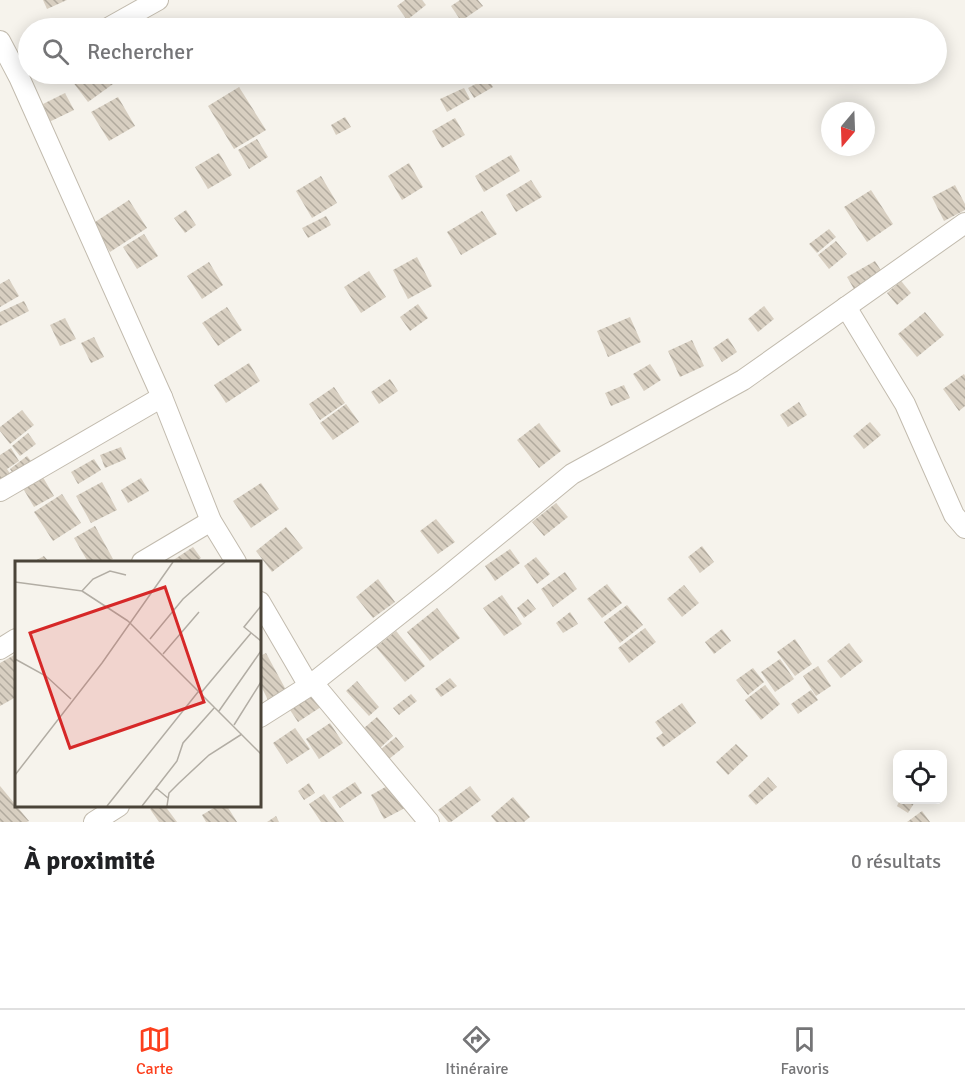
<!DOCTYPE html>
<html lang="fr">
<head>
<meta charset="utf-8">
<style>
  :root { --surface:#fff; --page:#f6f6f6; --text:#202124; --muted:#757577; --line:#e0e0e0; --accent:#fc3f1d }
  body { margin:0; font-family:Signika,sans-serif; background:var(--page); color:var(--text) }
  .controls { position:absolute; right:18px; bottom:18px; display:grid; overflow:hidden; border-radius:12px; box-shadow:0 3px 15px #0003 }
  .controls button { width:54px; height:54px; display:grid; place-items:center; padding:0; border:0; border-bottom:2px solid var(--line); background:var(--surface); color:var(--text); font:30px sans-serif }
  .compass { position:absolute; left:821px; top:102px; width:54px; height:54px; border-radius:50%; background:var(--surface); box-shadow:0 3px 15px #0003; rotate:199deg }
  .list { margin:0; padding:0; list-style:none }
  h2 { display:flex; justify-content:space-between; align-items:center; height:78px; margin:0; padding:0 24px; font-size:26px }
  h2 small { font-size:20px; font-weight:400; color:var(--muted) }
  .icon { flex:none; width:33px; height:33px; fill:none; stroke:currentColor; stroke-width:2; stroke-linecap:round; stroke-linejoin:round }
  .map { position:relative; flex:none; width:965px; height:822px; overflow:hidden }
  .search { position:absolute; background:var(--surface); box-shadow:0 3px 15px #0003; left:18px; right:18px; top:18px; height:66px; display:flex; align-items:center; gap:15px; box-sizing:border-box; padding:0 21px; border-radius:33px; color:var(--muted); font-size:22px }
  .sheet { height:186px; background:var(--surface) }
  nav { display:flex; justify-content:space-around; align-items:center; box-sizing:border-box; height:84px; border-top:2px solid var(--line); background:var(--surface); font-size:16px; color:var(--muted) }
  nav a { display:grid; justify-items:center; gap:3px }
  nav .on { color:var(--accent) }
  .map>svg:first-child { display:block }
</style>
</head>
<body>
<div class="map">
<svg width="965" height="822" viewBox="0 0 965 822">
  <defs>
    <pattern id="building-back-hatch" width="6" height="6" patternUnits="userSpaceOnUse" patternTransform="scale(1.5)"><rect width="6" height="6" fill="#d8cfc1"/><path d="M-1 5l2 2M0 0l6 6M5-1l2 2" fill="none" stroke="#b1aa9e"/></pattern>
  </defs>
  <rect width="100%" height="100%" fill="#f6f3ec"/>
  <!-- building -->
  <g fill="url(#building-back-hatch)">
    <path d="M43,0H67L47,9Z"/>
    <path d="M405,0H422L426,5L407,20L397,6Z"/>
    <path d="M460,0H478L483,6L461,21L451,6Z"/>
    <path d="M74,74H105L113,84L88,102L69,77Z"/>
    <path d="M501,74H514L505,79Z"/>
    <path d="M487,78L493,87L474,98L468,88Z"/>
    <path d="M239,87L266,130L234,149L208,106Z"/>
    <path d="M464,88L470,99L447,112L440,99Z"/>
    <path d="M65,93L74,110L47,123L39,106Z"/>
    <path d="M118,97L135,126L109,141L91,112Z"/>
    <path d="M345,117L351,127L336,135L331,125Z"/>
    <path d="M455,118L465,135L442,148L432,131Z"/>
    <path d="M257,139L268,157L249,169L238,150Z"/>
    <path d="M219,153L232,175L208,189L195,167Z"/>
    <path d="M511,155L520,171L484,192L475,176Z"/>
    <path d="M409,163L423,187L402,200L388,176Z"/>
    <path d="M321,176L337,203L312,218L296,191Z"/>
    <path d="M531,180L542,197L516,212L506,195Z"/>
    <path d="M955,185L965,204V210L944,221L932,197Z"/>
    <path d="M871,190L893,224L867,242L844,207Z"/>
    <path d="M129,200L147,228L110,252L92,224Z"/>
    <path d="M186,210L196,225L185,233L174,218Z"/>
    <path d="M482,211L497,234L461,255L447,232Z"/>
    <path d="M326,216L331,225L308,238L302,228Z"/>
    <path d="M829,229L836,237L817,253L809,244Z"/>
    <path d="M144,234L158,256L137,269L123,247Z"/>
    <path d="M836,241L847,254L829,269L818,255Z"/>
    <path d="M417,257L432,286L408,299L393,270Z"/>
    <path d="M875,261L882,272L854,289L847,277Z"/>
    <path d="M209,262L223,285L202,299L187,276Z"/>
    <path d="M369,271L386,297L361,313L344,287Z"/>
    <path d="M9,279L19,296L0,307V284Z"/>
    <path d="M901,281L911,293L897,305L887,293Z"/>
    <path d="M24,301L29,311L0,326V312Z"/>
    <path d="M418,304L428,318L410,331L400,317Z"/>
    <path d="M764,306L774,319L758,332L748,319Z"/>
    <path d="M227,307L242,330L218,346L202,323Z"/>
    <path d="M925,312L944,335L917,357L898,334Z"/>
    <path d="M630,317L641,342L608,357L597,331Z"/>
    <path d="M65,318L76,339L60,346L50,325Z"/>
    <path d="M94,337L104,357L91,363L81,343Z"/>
    <path d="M728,338L737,352L722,362L713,348Z"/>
    <path d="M692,340L704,366L680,377L668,351Z"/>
    <path d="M249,363L260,381L226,403L214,385Z"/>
    <path d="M650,364L661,380L644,391L633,374Z"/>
    <path d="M964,374L965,376V406L959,411L943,389Z"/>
    <path d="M390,379L398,391L379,404L371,392Z"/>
    <path d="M624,385L630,398L611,406L605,393Z"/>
    <path d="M334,387L345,403L320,420L309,404Z"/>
    <path d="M799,402L807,415L788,427L780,415Z"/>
    <path d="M346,404L359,422L333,440L320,423Z"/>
    <path d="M22,410L34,425L10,444L0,431V427Z"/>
    <path d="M870,422L881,435L864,449L853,436Z"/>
    <path d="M539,423L561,451L539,468L517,440Z"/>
    <path d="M28,433L36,444L20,456L12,446Z"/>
    <path d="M121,447L126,459L105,468L100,455Z"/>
    <path d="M11,448L19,461L7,469L13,478L4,483L0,478V455Z"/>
    <path d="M27,456L35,466L17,479L10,469Z"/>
    <path d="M94,459L101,470L78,484L71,472Z"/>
    <path d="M41,474L54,496L34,507L21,485Z"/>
    <path d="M141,478L149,491L128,503L121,490Z"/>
    <path d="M102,482L117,510L91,523L76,496Z"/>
    <path d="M261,483L279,509L251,528L233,501Z"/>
    <path d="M62,494L81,523L53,541L34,512Z"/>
    <path d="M556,503L568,517L544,536L532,522Z"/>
    <path d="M436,519L455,542L438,554L420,531Z"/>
    <path d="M95,526L113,559L107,562H88L74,538Z"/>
    <path d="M286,527L303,548L272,572L256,551Z"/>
    <path d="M702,546L714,562L700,573L688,557Z"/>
    <path d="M193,547L201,558L195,562H173L172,561Z"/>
    <path d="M510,549L520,563L495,581L485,566Z"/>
    <path d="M44,556L49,562H33Z"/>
    <path d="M536,557L550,574L537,584L524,566Z"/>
    <path d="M565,572L577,589L553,607L541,589Z"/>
    <path d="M378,579L395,602L373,618L356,597Z"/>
    <path d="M607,584L622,603L602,618L587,599Z"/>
    <path d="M684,585L699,603L682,617L667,599Z"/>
    <path d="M502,595L522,624L504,636L483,608Z"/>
    <path d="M528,599L536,609L524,618L517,608Z"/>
    <path d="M627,605L643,625L620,643L604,622Z"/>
    <path d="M437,608L460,638L430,661L407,632Z"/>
    <path d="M570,612L578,624L563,633L556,623Z"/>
    <path d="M645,628L656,642L629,663L618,648Z"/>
    <path d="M722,629L731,641L714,654L705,642Z"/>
    <path d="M396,631L425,666L405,682L376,647Z"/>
    <path d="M795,639L812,664L795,676L777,652Z"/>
    <path d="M849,643L863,661L841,678L827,661Z"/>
    <path d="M266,653L286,690L268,700L260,684V656Z"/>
    <path d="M16,654V697L0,706V663Z"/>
    <path d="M780,659L794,679L775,692L761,672Z"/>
    <path d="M818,666L831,686L816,696L803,676Z"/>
    <path d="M753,668L764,682L748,695L736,680Z"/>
    <path d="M450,678L457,686L441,697L435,689Z"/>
    <path d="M357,681L379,707L369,716L346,691Z"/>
    <path d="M765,685L780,704L761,720L745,700Z"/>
    <path d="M811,690L818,700L798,714L791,704Z"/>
    <path d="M315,693L324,705L298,722L290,710Z"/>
    <path d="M411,694L417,701L399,715L393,708Z"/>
    <path d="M682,703L696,723L663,747L656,738L663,733L655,722Z"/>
    <path d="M377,717L393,736L380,748L364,728Z"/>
    <path d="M330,723L343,743L319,759L306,739Z"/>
    <path d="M295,728L310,749L287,764L273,743Z"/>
    <path d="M396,737L404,747L389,759L381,749Z"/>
    <path d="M736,744L748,756L728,775L716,762Z"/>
    <path d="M768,777L777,787L756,805L748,796Z"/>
    <path d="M355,782L362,793L340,808L332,797Z"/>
    <path d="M309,783L315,793L304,800L298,791Z"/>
    <path d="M391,784L405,808L384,819L371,795Z"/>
    <path d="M0,786L29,821L27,822H0Z"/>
    <path d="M470,786L481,800L451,822H448L438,810Z"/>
    <path d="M324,794L344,822H321L309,804Z"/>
    <path d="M513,797L530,817L524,822H496L491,816Z"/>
    <path d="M900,800H916L908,813L897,806Z"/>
    <path d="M155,806H165L177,822H159L150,809Z"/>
    <path d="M217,806H227L237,822H206L202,815Z"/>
    <path d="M922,811L930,822H907Z"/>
    <path d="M276,816L279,822H267Z"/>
  </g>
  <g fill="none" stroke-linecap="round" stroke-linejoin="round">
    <defs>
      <g id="minor">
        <path d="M108,28L158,0"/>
        <path d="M0,41L19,77L162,397L211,521L236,562"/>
        <path d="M846,307L905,404L954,515L965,528"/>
        <path d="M0,491L162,397"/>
        <path d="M142,562L211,521"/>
        <path d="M260,602L309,686"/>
        <path d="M0,649L16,639"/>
        <path d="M313,683L429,822"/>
        <path d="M260,717L309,686L444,579L572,474L743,380L965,223"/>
        <path d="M94,822L119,806"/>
      </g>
    </defs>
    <!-- minor casing -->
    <use href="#minor" stroke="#c2bbae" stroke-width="22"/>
    <!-- minor -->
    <use href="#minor" stroke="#fff" stroke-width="20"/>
  </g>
  <!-- overview -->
  <g transform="translate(15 561)">
    <rect width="246" height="246" fill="#f6f3ec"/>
    <path fill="none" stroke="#b2ada4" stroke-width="1.5" d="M0,21L67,30L78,18L95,10L111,14M67,30L113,60M246,45L229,66L246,80M113,60L246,193M135,78L168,38L210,1M148,93L184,51M0,98L31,115L56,138M185,133L236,72M204,150L246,90M219,164L246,121M0,214L87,102L158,1M153,237L141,227L162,200L168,182L200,146M92,245L183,131M127,245L141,227M152,245L154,232L164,222L194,194L227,173"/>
    <path fill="#d62828" fill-opacity="0.15" stroke="#d62828" stroke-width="3" d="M150,26L189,141L55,187L15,72Z"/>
    <rect width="246" height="246" fill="none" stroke="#4b4439" stroke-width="3"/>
  </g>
</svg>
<div class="controls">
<button><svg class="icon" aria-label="locate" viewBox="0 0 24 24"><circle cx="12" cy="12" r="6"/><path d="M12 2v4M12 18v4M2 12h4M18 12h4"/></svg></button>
</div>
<svg class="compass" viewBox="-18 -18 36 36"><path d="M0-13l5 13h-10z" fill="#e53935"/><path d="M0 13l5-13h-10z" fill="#757577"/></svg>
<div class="search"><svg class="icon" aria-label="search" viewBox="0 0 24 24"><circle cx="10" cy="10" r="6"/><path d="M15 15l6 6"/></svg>Rechercher</div>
</div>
<section class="sheet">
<h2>À proximité<small>0 résultats</small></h2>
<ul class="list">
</ul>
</section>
<nav>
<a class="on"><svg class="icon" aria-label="map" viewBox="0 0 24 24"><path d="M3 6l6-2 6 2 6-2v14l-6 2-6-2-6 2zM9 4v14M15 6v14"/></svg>Carte</a>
<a><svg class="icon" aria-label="directions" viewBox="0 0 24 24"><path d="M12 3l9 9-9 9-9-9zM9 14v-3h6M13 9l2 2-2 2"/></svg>Itinéraire</a>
<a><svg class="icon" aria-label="saved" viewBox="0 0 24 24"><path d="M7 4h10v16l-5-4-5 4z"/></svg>Favoris</a>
</nav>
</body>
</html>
